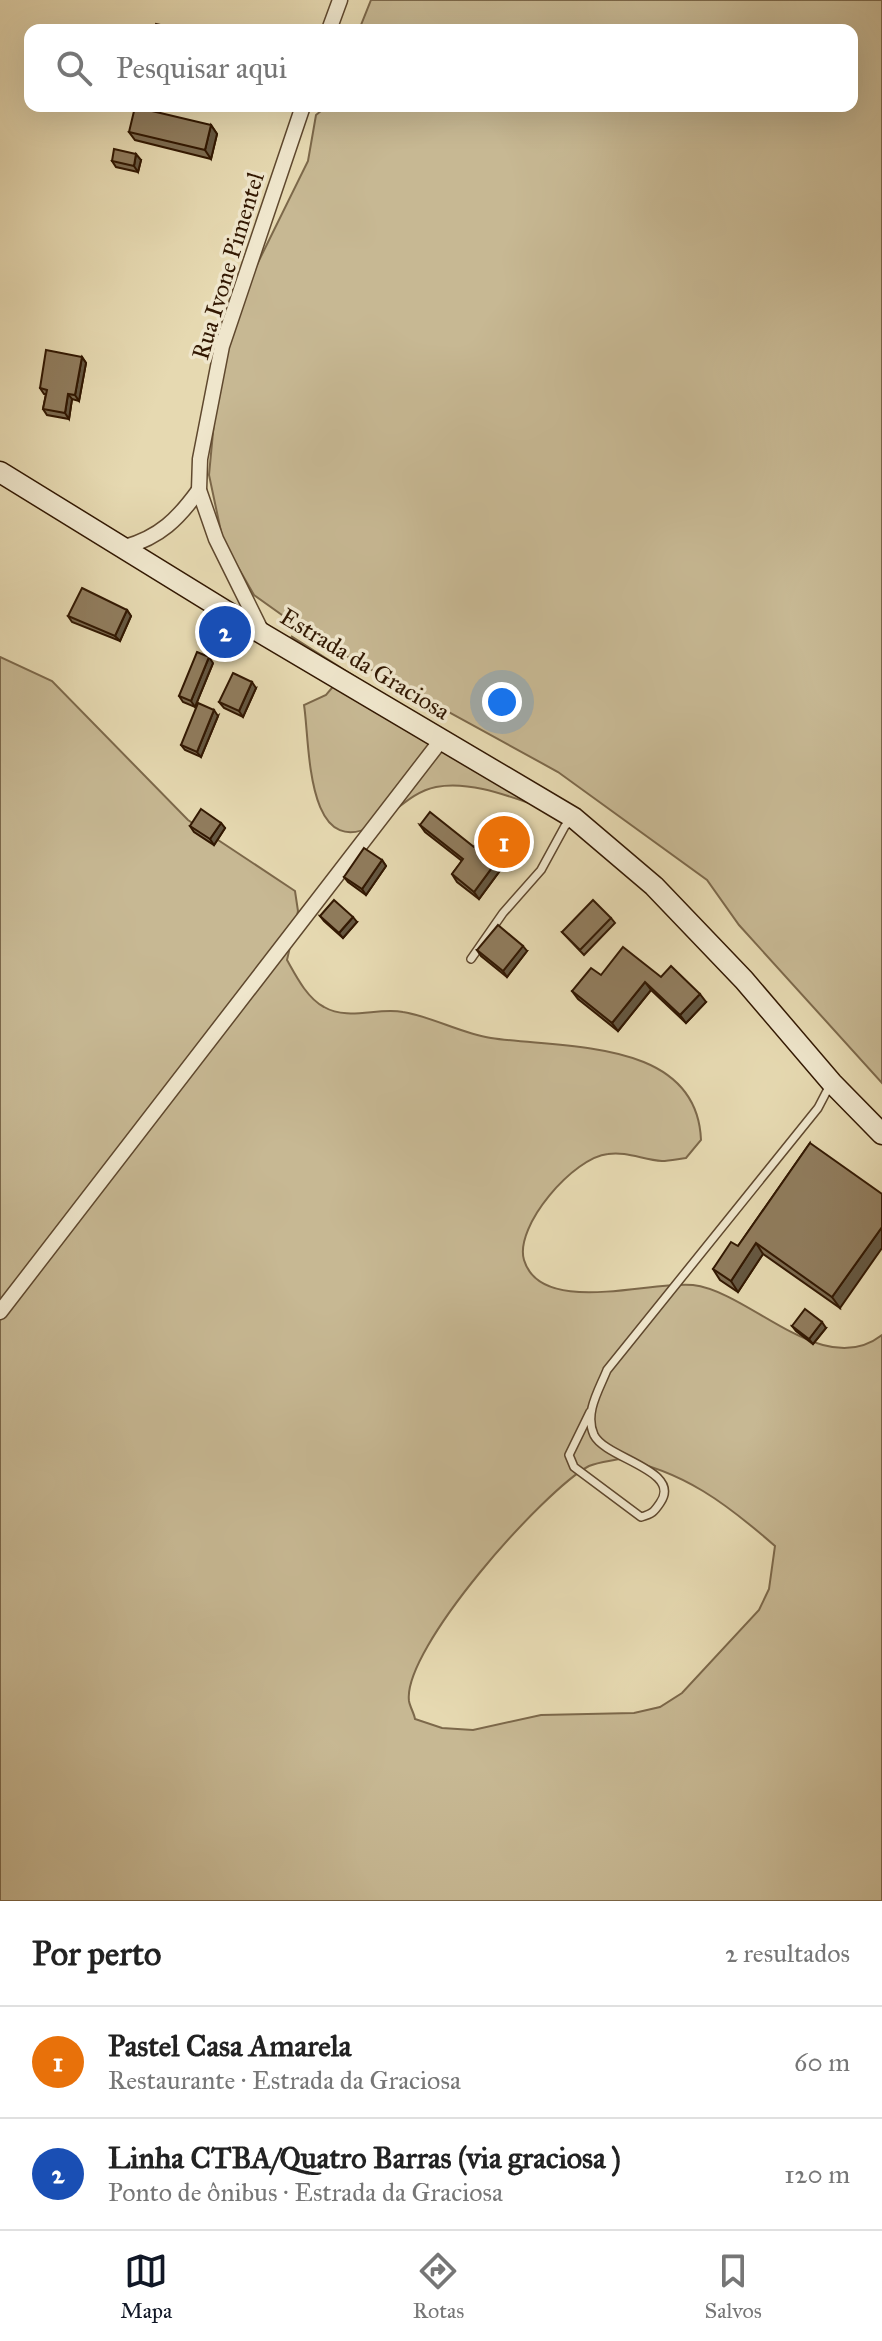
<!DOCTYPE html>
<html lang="pt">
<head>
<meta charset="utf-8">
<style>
  :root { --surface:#fff; --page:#f6f6f6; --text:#222; --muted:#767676; --line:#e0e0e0; --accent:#111827 }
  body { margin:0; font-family:"IM FELL Great Primer",serif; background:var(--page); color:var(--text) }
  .you { position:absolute; left:502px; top:702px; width:28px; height:28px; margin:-20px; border:6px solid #fff; border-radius:50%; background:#1a73e8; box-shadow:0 0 0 12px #1a73e833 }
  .badge { display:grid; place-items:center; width:52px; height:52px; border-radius:50%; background:var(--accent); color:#fff; font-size:26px; font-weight:700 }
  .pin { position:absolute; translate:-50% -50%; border:4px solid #fff; box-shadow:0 2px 8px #0006 }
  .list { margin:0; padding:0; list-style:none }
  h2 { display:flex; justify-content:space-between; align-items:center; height:104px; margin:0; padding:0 32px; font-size:34px }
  h2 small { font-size:26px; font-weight:400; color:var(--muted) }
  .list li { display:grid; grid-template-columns:52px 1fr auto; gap:24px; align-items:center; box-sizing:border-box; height:112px; padding:0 32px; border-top:2px solid var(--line) }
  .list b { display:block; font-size:30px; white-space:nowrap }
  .list p { margin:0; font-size:26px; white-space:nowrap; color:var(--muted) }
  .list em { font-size:26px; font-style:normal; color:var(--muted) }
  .icon { flex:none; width:44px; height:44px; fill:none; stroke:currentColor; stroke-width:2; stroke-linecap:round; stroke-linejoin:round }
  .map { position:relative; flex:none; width:882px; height:1901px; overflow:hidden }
  .search { position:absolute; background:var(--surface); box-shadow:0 8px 32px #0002; left:24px; right:24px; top:24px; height:88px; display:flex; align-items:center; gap:20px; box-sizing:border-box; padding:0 28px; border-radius:16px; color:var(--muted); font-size:30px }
  .sheet { height:328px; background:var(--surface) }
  nav { display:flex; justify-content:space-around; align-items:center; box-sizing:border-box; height:112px; border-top:2px solid var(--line); background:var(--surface); font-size:22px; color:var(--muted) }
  nav a { display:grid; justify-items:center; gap:4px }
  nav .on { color:var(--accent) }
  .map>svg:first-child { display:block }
</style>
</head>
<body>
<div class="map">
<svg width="882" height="1901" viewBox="0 0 882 1901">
  <rect width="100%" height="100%" fill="#e6d9b1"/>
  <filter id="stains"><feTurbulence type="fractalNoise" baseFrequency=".0025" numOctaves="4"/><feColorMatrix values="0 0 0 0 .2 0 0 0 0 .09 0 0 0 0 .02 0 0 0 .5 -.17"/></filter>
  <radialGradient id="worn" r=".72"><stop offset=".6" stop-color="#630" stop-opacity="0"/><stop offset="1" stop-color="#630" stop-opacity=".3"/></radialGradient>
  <!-- green -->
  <g fill="#c7b893" stroke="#7c684a" stroke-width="2" fill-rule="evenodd">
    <path d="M371,0H882V1083L739,925L707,880L558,772L317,640L254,595L223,541L209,475L217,390L242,295L308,161L316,115L327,106H852V30H359Z"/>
    <path d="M291,636L455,740L550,810C515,799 473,780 436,787C411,792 395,813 374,825C305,863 310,741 304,705L326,695L337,682L335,672Z"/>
    <path d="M0,657L52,681L188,820L295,891L298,911L287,960C296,976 307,998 324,1007C348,1021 378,1007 403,1012C433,1017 460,1033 491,1038C561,1049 697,1037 701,1140L686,1158C678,1159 669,1161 662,1161C644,1160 626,1151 608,1154C574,1157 514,1226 524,1260C541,1317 652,1280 693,1285C751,1292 823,1381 882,1335V1901H0ZM619,1459C683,1470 728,1505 775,1546L769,1589L759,1610L682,1693L660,1707L634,1713L541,1715L473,1730L442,1728L415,1719C414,1713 410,1707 409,1701C402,1649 544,1490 589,1466C598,1462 610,1461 619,1459Z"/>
  </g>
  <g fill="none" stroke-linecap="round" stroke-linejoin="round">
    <defs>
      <g id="lane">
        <path d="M471,959L503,913L541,870L565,826L573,820"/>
        <path d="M590,1412L569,1455L574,1467L641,1517C652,1514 654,1512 660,1503C683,1470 606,1459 594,1435C584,1413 599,1390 607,1370L818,1108L830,1085"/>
      </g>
      <g id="street">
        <path d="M329,30L340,0"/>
        <path d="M125,547C160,537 178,519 199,490"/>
        <path d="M262,632L216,539L199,490L200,459L222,346L303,106"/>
        <path d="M0,1312L442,739"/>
      </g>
      <path id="secondary" d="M0,472L263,634L574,818L654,886L744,980L832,1083L882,1134"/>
    </defs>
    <!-- lane casing -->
    <use href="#lane" stroke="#5f482e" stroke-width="10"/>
    <!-- street casing -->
    <use href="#street" stroke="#5f482e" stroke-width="17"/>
    <!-- secondary casing -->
    <use href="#secondary" stroke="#321802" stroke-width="23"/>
    <!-- lane -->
    <use href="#lane" stroke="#efe6cc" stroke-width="7"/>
    <!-- street -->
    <use href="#street" stroke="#efe6cc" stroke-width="14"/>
    <!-- secondary -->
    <use href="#secondary" stroke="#efe6cc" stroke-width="20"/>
  </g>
  <!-- wall -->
  <g fill="#7c6b50" stroke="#321802" stroke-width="2">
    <path d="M211,125L217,134L211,159L135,140L129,132Z"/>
    <path d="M141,160L138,172L116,167L112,161Z"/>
    <path d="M82,357L86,363L79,401L72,399L69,419L47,415L43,409L46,394H44L40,388Z"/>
    <path d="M127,610L131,616L120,641L72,622L68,616Z"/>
    <path d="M213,663L195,707L183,702L179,696Z"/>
    <path d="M256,688L243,717L224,708L219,702Z"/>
    <path d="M218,716L201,757L185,750L181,745Z"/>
    <path d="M221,823L225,828L214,845L194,832L190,826Z"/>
    <path d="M420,825L474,847L524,838L479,899L457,882L452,874L462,861L425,832Z"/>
    <path d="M382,860L386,866L366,895L348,882L344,877Z"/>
    <path d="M320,916L357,922L343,938L324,921Z"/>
    <path d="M611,918L615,923L584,955L562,932Z"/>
    <path d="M477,950L527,951L507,977L481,956Z"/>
    <path d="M601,975L661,977L706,1002L686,1023L651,990L618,1031L578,999L572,991Z"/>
    <path d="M810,1143L840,1308L763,1254L738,1292L720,1280L713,1269L738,1246Z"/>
    <path d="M792,1326L826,1328L813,1344L796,1331Z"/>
  </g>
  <!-- shaded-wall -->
  <g fill="#655741" stroke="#321802" stroke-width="2">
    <path d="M211,125L217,134L211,159L205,150Z"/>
    <path d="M136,154L141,160L138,172L134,166Z"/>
    <path d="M82,357L86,363L79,401L75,395Z"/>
    <path d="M68,394L72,399L69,419L65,413Z"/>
    <path d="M127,610L131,616L120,641L115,636Z"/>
    <path d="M209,657L213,663L195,707L191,701Z"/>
    <path d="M252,682L256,688L243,717L239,711Z"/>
    <path d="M214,710L218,716L201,757L197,752Z"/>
    <path d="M221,823L225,828L214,845L210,839Z"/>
    <path d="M519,831L524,838L479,899L474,892Z"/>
    <path d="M382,860L386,866L366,895L362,889Z"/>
    <path d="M353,917L357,922L343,938L339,933Z"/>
    <path d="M523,946L527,951L507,977L503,971Z"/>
    <path d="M645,982L651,990L618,1031L612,1023Z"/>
    <path d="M700,994L706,1002L686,1023L680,1015Z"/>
    <path d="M882,1227V1248L840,1308L832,1297Z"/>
    <path d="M756,1243L763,1254L738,1292L731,1281Z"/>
    <path d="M822,1322L826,1328L813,1344L809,1339Z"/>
  </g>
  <!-- building -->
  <g fill="#907c5d" stroke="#321802" stroke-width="2">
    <path d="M156,24L183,30H154Z"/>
    <path d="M135,107L211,125L205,150L129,132Z"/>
    <path d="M114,149L136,154L134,166L112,161Z"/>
    <path d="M46,350L82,357L75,395L68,394L65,413L43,409L47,390L40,388Z"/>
    <path d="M82,588L127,610L115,636L68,616Z"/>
    <path d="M197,652L209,657L191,701L179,696Z"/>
    <path d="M233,673L252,682L239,711L219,702Z"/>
    <path d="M198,703L214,710L197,752L181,745Z"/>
    <path d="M201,809L221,823L210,839L190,826Z"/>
    <path d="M430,812L474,847L498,815L519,831L474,892L452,874L463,859L420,825Z"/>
    <path d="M364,848L382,860L362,889L344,877Z"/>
    <path d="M334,900L353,917L339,933L320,916Z"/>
    <path d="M593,900L611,918L580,950L562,932Z"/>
    <path d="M498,925L523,946L503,971L477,950Z"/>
    <path d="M623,947L661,977L671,966L700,994L680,1015L645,982L612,1023L572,991L591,968L601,975Z"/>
    <path d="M810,1143L882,1194V1227L832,1297L756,1243L731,1281L713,1269L731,1242L738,1246Z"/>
    <path d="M805,1309L822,1322L809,1339L792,1326Z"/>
  </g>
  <g text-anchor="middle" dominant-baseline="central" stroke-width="7" stroke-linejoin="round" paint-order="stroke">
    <!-- street labels -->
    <g font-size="24" fill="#321802" stroke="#efe6cc">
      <text transform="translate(228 266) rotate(-73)">Rua Ivone Pimentel</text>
      <text transform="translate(365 664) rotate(31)">Estrada da Graciosa</text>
    </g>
  </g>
  <rect width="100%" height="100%" filter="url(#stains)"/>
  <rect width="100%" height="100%" fill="url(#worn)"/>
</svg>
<div class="you"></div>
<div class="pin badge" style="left:504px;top:842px;background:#e8710a">1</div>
<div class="pin badge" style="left:225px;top:632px;background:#1a4fb4">2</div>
<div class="search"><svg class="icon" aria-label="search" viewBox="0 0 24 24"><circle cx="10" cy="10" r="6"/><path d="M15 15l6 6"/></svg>Pesquisar aqui</div>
</div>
<section class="sheet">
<h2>Por perto<small>2 resultados</small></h2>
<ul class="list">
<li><span class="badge" style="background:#e8710a">1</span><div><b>Pastel Casa Amarela</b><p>Restaurante · Estrada da Graciosa</p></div><em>60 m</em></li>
<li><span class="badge" style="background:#1a4fb4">2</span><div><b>Linha CTBA/Quatro Barras (via graciosa )</b><p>Ponto de ônibus · Estrada da Graciosa</p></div><em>120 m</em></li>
</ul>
</section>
<nav>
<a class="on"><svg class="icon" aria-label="map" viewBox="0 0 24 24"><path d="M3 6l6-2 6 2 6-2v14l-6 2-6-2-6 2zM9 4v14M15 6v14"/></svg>Mapa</a>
<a><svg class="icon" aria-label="directions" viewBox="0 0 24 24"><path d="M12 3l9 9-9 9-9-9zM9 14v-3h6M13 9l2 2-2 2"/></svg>Rotas</a>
<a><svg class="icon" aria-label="saved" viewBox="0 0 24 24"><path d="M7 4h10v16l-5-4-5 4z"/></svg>Salvos</a>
</nav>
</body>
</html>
